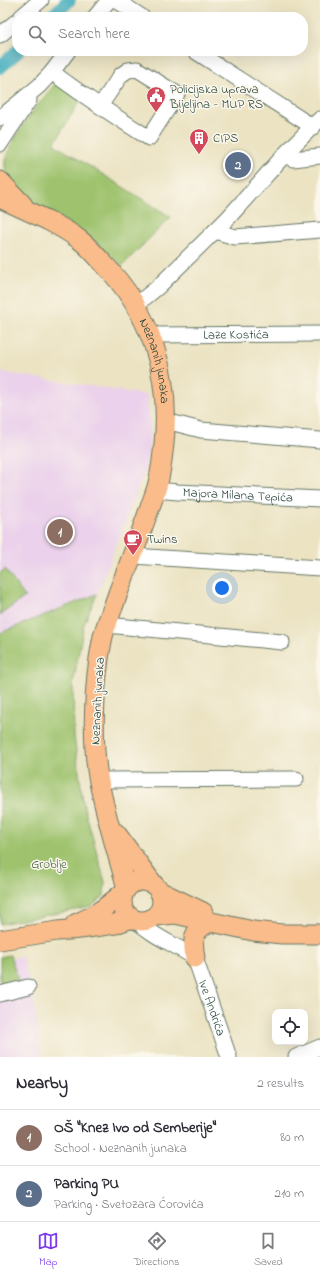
<!DOCTYPE html>
<html lang="en">
<head>
<meta charset="utf-8">
<style>
  :root { --surface:#fff; --page:#f7f7f7; --text:#2b2b33; --muted:#7c7c81; --line:#e1e1e2; --accent:#7c3aed }
  body { margin:0; font-family:"Indie Flower",sans-serif; background:var(--page); color:var(--text) }
  .controls { position:absolute; right:12px; bottom:12px; display:grid; overflow:hidden; border-radius:8px; box-shadow:0 4px 16px #0002 }
  .controls button { width:36px; height:36px; display:grid; place-items:center; padding:0; border:0; border-bottom:1px solid var(--line); background:var(--surface); color:var(--text); font:20px sans-serif }
  .you { position:absolute; left:222px; top:588px; width:14px; height:14px; margin:-10px; border:3px solid #fff; border-radius:50%; background:#1a73e8; box-shadow:0 0 0 6px #1a73e833 }
  .badge { display:grid; place-items:center; width:26px; height:26px; border-radius:50%; background:var(--accent); color:#fff; font-size:13px; font-weight:700 }
  .pin { position:absolute; translate:-50% -50%; border:2px solid #fff; box-shadow:0 1px 4px #0006 }
  .list { margin:0; padding:0; list-style:none }
  h2 { display:flex; justify-content:space-between; align-items:center; height:52px; margin:0; padding:0 16px; font-size:17px }
  h2 small { font-size:13px; font-weight:400; color:var(--muted) }
  .list li { display:grid; grid-template-columns:26px 1fr auto; gap:12px; align-items:center; box-sizing:border-box; height:56px; padding:0 16px; border-top:1px solid var(--line) }
  .list b { display:block; font-size:15px; white-space:nowrap }
  .list p { margin:0; font-size:13px; white-space:nowrap; color:var(--muted) }
  .list em { font-size:13px; font-style:normal; color:var(--muted) }
  .icon { flex:none; width:22px; height:22px; fill:none; stroke:currentColor; stroke-width:2; stroke-linecap:round; stroke-linejoin:round }
  .map { position:relative; flex:none; width:320px; height:1057px; overflow:hidden }
  .search { position:absolute; background:var(--surface); box-shadow:0 4px 16px #0002; left:12px; right:12px; top:12px; height:44px; display:flex; align-items:center; gap:10px; box-sizing:border-box; padding:0 14px; border-radius:16px; color:var(--muted); font-size:15px }
  .sheet { height:164px; background:var(--surface) }
  nav { display:flex; justify-content:space-around; align-items:center; box-sizing:border-box; height:56px; border-top:1px solid var(--line); background:var(--surface); font-size:11px; color:var(--muted) }
  nav a { display:grid; justify-items:center; gap:2px }
  nav .on { color:var(--accent) }
  .map>svg:first-child { display:block }
</style>
</head>
<body>
<div class="map">
<svg width="320" height="1057" viewBox="0 0 320 1057">
  <rect width="100%" height="100%" fill="#fbf7ec"/>
  <filter id="ink" filterUnits="userSpaceOnUse"><feTurbulence type="fractalNoise" baseFrequency=".025" numOctaves="2"/><feDisplacementMap in="SourceGraphic" scale="8" xChannelSelector="R" yChannelSelector="G"/><feConvolveMatrix kernelMatrix="1 2 1 2 8 2 1 2 1" color-interpolation-filters="sRGB"/></filter>
  <filter id="wash" filterUnits="userSpaceOnUse"><feTurbulence type="fractalNoise" baseFrequency=".012" numOctaves="4" result="noise"/><feDisplacementMap in="SourceGraphic" scale="16" xChannelSelector="R" yChannelSelector="G"/><feGaussianBlur stdDeviation="0.9" result="paint"/><feColorMatrix in="noise" values="0 0 0 0 0 0 0 0 0 0 0 0 0 0 0 0 0 1.4 0 .05"/><feComposite in="paint" operator="in"/></filter>
  <g filter="url(#wash)">
    <rect width="100%" height="100%" fill="#ebe3c2"/>
    <!-- built -->
    <g fill="#ebd1eb">
      <path d="M0,372L147,395L150,425L149,448L145,470L97,594L0,633Z"/>
      <path d="M22,956L32,990L42,1057H0V961Z"/>
    </g>
    <!-- green -->
    <g fill="#9ec26d" stroke="#5e8050">
      <path d="M57,82L81,99L54,144L171,217L122,266C107,253 93,240 77,229C58,216 36,205 18,190C12,185 5,174 5,166C2,148 44,96 57,82Z"/>
      <path d="M5,569L25,597L0,615V573Z"/>
      <path d="M97,594L84,624L73,684L74,736L84,807L105,882L104,896L91,907L0,924V633Z"/>
      <path d="M10,955L19,983L0,988V957Z"/>
    </g>
    <g fill="none" stroke-linecap="round" stroke-linejoin="round">
      <!-- canal -->
      <g stroke="#3eacbc" stroke-width="14">
        <path d="M52,17L69,0"/>
        <path d="M0,67L18,51"/>
      </g>
    </g>
  </g>
  <g filter="url(#ink)">
    <g fill="none" stroke-linecap="round" stroke-linejoin="round">
      <defs>
        <g id="minor">
          <path d="M116,0L142,17"/>
          <path d="M21,17L41,0"/>
          <path d="M95,17L109,0"/>
          <path d="M0,35L17,21"/>
          <path d="M195,51L313,127"/>
          <path d="M52,72C83,96 116,117 149,138L177,94L137,69L128,70L121,75L100,106"/>
          <path d="M0,118L39,86L52,72L68,51"/>
          <path d="M0,144L29,100"/>
          <path d="M285,155L293,159L320,156"/>
          <path d="M215,231L235,237L320,230"/>
          <path d="M136,305L158,287L228,218L288,151L320,119"/>
          <path id="s1" d="M151,335L320,334"/>
          <path d="M166,421L201,430L320,440"/>
          <path id="s2" d="M156,490L178,492L320,499"/>
          <path d="M133,556L320,568"/>
          <path d="M107,625L282,642"/>
          <path d="M99,780L296,779"/>
          <path id="s3" d="M136,920C153,937 175,944 195,958L229,1057"/>
          <path d="M0,994L28,987"/>
          <path d="M296,1057L320,1047"/>
        </g>
        <g id="major">
          <path d="M0,181L23,205"/>
          <path id="s4" d="M0,198C27,211 56,222 80,240C88,246 95,254 102,262C151,312 171,375 164,444C162,460 161,475 156,490C144,525 131,559 118,593C113,609 105,625 102,641C94,682 91,741 99,782C106,817 117,853 127,888"/>
          <path d="M116,833L154,885"/>
          <circle cx="142" cy="901" r="20"/>
          <path d="M159,891L203,912"/>
          <path d="M155,916L175,914L253,931L282,934H320"/>
          <path d="M75,924C97,915 106,907 124,892"/>
          <path d="M0,940L57,931L80,929L115,924L132,918"/>
          <path d="M195,958C192,939 192,931 210,922"/>
        </g>
      </defs>
      <!-- minor casing -->
      <use href="#minor" stroke="#676" stroke-width="17"/>
      <!-- major casing -->
      <use href="#major" stroke="#676" stroke-width="21"/>
      <!-- minor -->
      <use href="#minor" stroke="#fff" stroke-width="15"/>
      <!-- major -->
      <use href="#major" stroke="#f9bc8a" stroke-width="19"/>
    </g>
  </g>
  <!-- icons -->
  <defs>
    <symbol id="civic-pin" viewBox="-11 -11 22 30"><path d="M0 17L-7.5 6A9.5 9.5 0 1 1 7.5 6Z" fill="#d1495b" stroke="#fbf7ec"/><path d="M-.6-6.5H3V-4.5H.6V-3L4-1V1h2V6H-6V1h2V-1L-.6-3ZM-1.2 2.5V6h2.4V2.5Z" fill="#fff"/></symbol>
    <symbol id="building-pin" viewBox="-11 -11 22 30"><path d="M0 17L-7.5 6A9.5 9.5 0 1 1 7.5 6Z" fill="#d1495b" stroke="#fbf7ec"/><path d="M-4-6H4V6H1V3H-1V6H-4ZM-2.5-4.3h1.7v1.8h-1.7ZM.8-4.3h1.7v1.8H.8ZM-2.5-1h1.7V.8h-1.7ZM.8-1h1.7V.8H.8Z" fill="#fff"/></symbol>
    <symbol id="cafe-pin" viewBox="-11 -11 22 30"><path d="M0 17L-7.5 6A9.5 9.5 0 1 1 7.5 6Z" fill="#d1495b" stroke="#fbf7ec"/><path d="M-5.5-4.5H6V0H3Q3 3.5 0 3.5H-2.5Q-5.5 3.5-5.5 0ZM3-3.2v2h1.7v-2ZM-6 4.5H4V6H-6Z" fill="#fff"/></symbol>
  </defs>
  <g fill-rule="evenodd">
    <use href="#civic-pin" x="145" y="85" width="22" height="30"/>
    <use href="#building-pin" x="188" y="127" width="22" height="30"/>
    <use href="#cafe-pin" x="122" y="528" width="22" height="30"/>
  </g>
  <g text-anchor="middle" dominant-baseline="central" stroke-width="3" stroke-linejoin="round" paint-order="stroke">
    <!-- poi labels -->
    <g font-size="13" fill="#1f3d34" stroke="#fbf7ec" text-anchor="start">
      <text x="170" y="89">Policijska uprava<tspan x="170" dy="15">Bijeljina - MUP RS</tspan></text>
      <text x="213" y="138">CIPS</text>
      <text x="147" y="539">Twins</text>
    </g>
    <!-- street labels -->
    <g font-size="13" fill="#1f3d34" stroke="#fbf7ec">
      <text stroke="none"><textPath href="#s1" startOffset="85">Laze Kostića</textPath></text>
      <text stroke="none"><textPath href="#s4" startOffset="236">Neznanih junaka</textPath></text>
      <text stroke="none"><textPath href="#s2" startOffset="82">Majora Milana Tepića</textPath></text>
      <text transform="translate(98 701) rotate(-87)">Neznanih junaka</text>
      <text stroke="none"><textPath href="#s3" startOffset="123">Ive Andrića</textPath></text>
    </g>
    <!-- park labels -->
    <g font-size="13" fill="#3f5e42" stroke="#fbf7ec">
      <text x="49" y="864">Groblje</text>
    </g>
  </g>
</svg>
<div class="controls">
<button><svg class="icon" aria-label="locate" viewBox="0 0 24 24"><circle cx="12" cy="12" r="6"/><path d="M12 2v4M12 18v4M2 12h4M18 12h4"/></svg></button>
</div>
<div class="you"></div>
<div class="pin badge" style="left:60px;top:532px;background:#8d6e63">1</div>
<div class="pin badge" style="left:238px;top:165px;background:#5c6f8a">2</div>
<div class="search"><svg class="icon" aria-label="search" viewBox="0 0 24 24"><circle cx="10" cy="10" r="6"/><path d="M15 15l6 6"/></svg>Search here</div>
</div>
<section class="sheet">
<h2>Nearby<small>2 results</small></h2>
<ul class="list">
<li><span class="badge" style="background:#8d6e63">1</span><div><b>OŠ &quot;Knez Ivo od Semberije&quot;</b><p>School · Neznanih junaka</p></div><em>80 m</em></li>
<li><span class="badge" style="background:#5c6f8a">2</span><div><b>Parking PU</b><p>Parking · Svetozara Ćorovića</p></div><em>210 m</em></li>
</ul>
</section>
<nav>
<a class="on"><svg class="icon" aria-label="map" viewBox="0 0 24 24"><path d="M3 6l6-2 6 2 6-2v14l-6 2-6-2-6 2zM9 4v14M15 6v14"/></svg>Map</a>
<a><svg class="icon" aria-label="directions" viewBox="0 0 24 24"><path d="M12 3l9 9-9 9-9-9zM9 14v-3h6M13 9l2 2-2 2"/></svg>Directions</a>
<a><svg class="icon" aria-label="saved" viewBox="0 0 24 24"><path d="M7 4h10v16l-5-4-5 4z"/></svg>Saved</a>
</nav>
</body>
</html>
